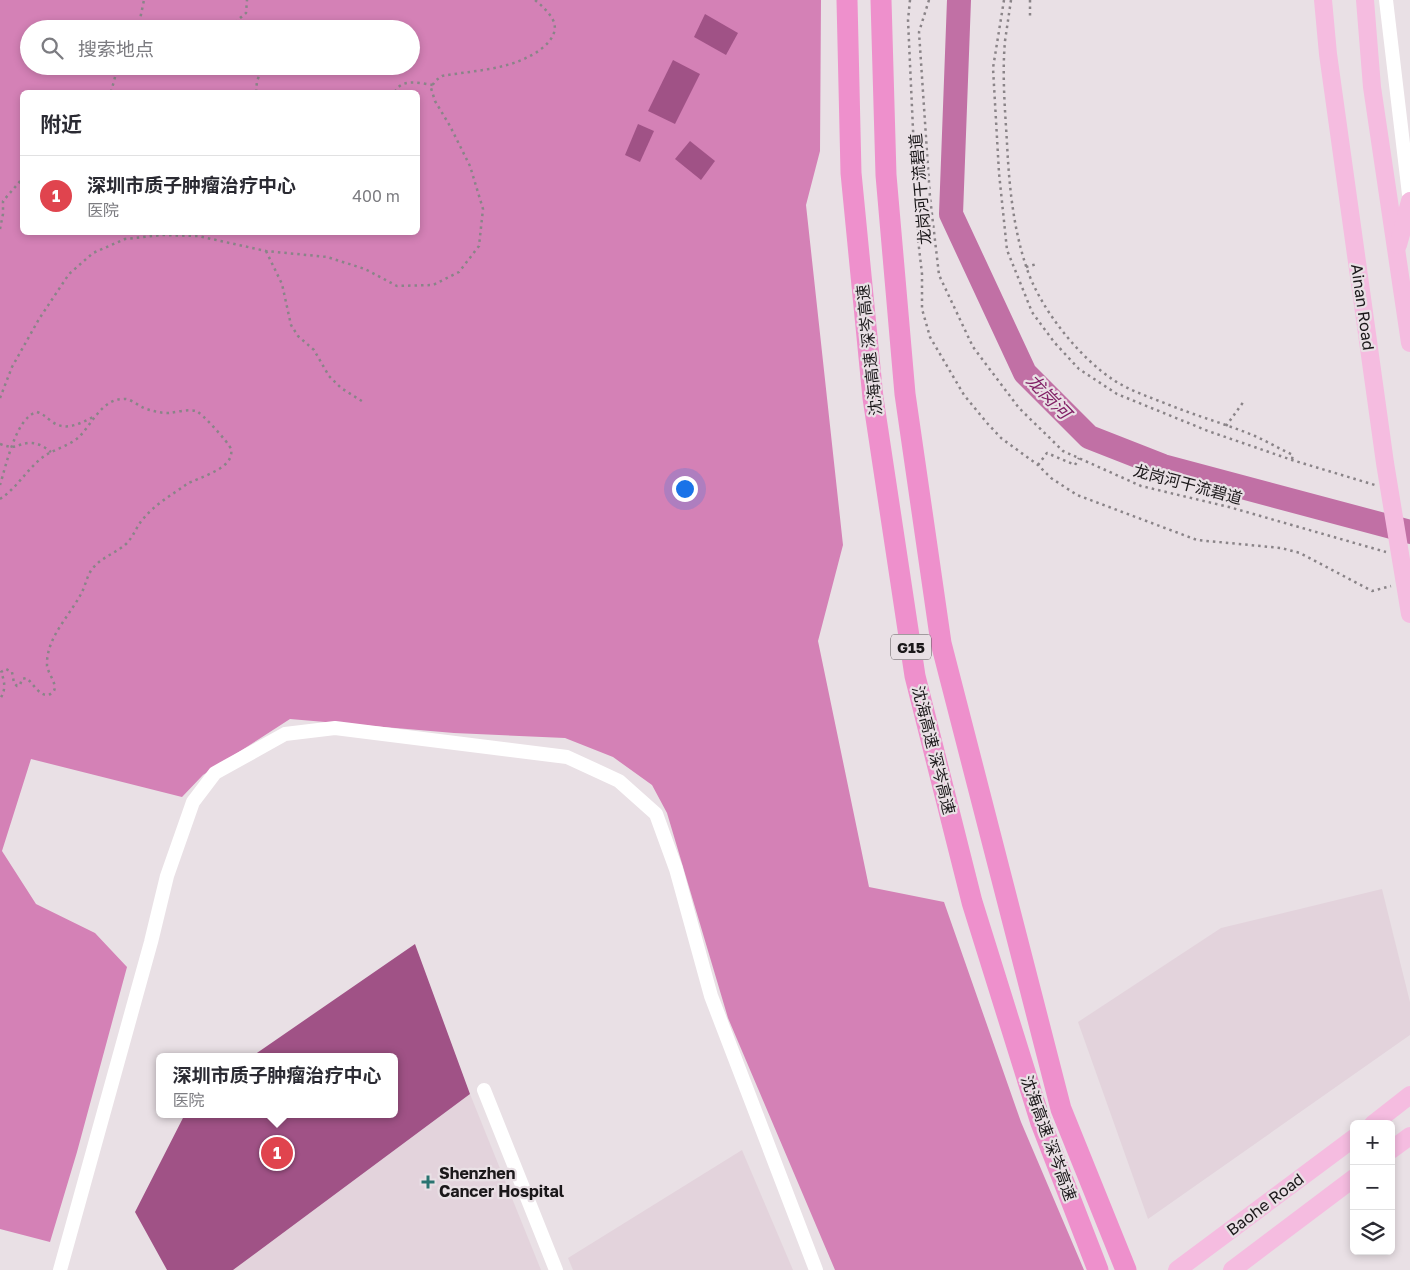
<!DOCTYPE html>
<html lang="zh">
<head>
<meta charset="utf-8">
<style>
  :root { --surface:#fff; --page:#f2f2f3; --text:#2b2b33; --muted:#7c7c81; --line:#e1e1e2; --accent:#2a7471 }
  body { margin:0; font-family:"Golos Text","Noto Sans SC",sans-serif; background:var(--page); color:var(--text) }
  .controls { position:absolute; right:15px; bottom:15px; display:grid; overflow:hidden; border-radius:8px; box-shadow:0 2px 8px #0003 }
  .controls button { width:45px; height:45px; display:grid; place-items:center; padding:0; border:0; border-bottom:1px solid var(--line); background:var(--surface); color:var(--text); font:25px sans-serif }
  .you { position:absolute; left:684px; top:488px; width:18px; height:18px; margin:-12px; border:4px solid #fff; border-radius:50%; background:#1a73e8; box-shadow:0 0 0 8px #1a73e833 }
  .badge { display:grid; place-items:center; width:32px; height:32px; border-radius:50%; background:var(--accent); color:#fff; font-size:16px; font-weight:700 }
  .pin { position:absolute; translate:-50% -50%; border:2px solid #fff; box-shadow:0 1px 5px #0006 }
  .popup { position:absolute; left:156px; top:1053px; width:242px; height:65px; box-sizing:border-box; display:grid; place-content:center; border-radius:8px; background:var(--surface); filter:drop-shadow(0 1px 4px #0005); font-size:16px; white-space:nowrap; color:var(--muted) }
  .popup b { font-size:19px; color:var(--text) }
  .popup::after { content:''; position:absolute; left:50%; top:100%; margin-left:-10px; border:10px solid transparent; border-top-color:var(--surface) }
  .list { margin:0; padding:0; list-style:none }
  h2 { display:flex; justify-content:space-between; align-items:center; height:65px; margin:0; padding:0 20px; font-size:21px }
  h2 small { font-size:16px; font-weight:400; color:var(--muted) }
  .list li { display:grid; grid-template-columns:32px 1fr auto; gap:15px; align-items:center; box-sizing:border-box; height:80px; padding:0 20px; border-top:1px solid var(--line) }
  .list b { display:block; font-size:19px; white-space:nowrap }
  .list p { margin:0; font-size:16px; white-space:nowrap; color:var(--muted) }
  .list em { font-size:16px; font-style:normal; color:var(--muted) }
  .icon { flex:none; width:28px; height:28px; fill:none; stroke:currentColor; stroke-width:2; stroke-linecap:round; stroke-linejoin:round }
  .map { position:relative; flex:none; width:1410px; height:1270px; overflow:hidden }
  .search { position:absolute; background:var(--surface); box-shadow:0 2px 8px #0003; left:20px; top:20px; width:400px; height:55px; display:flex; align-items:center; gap:12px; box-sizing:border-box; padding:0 18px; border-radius:28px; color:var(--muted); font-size:19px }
  .panel { position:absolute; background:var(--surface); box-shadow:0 2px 8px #0003; left:20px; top:90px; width:400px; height:145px; border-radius:8px }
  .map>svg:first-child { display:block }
</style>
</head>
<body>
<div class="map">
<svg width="1410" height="1270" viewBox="0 0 1410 1270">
  <rect width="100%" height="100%" fill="#e9e0e5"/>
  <!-- built -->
  <g fill="#e3d3dc">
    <path d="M1382,889L1410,1002V1035L1148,1219L1078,1022L1221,928Z"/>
    <path d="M470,1094L541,1270H233Z"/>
    <path d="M742,1150L793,1270H573L568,1258Z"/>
  </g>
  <!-- forest -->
  <path fill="#d481b6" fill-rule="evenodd" d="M0,0H821L820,151L806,205L843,545L818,641L869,887L944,902L1021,1122L1084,1270H835L728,1018L667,813L652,785L613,757L565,738L454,733L290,719L203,775L182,797L31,759L2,851L36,904L95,933L127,967L77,1152L50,1242L0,1229ZM29,29H411V66H29ZM22,92H418V232H22Z"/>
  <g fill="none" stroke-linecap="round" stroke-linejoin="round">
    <!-- river -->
    <path stroke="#c170a5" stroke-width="24" d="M959,0L951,214L1025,373L1089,437L1163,466L1410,532"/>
  </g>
  <!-- building -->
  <g fill="#a05286">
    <path d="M705,14L738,33L726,55L694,37Z"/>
    <path d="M673,60L700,74L675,124L648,111Z"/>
    <path d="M638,124L654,131L640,162L625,155Z"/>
    <path d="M690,141L715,161L701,180L675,159Z"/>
    <path d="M415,944L470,1094L233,1270H167L135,1212L185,1114H394V1057H251Z"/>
  </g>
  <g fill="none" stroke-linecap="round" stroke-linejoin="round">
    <!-- path -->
    <g stroke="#8a8488" stroke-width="2.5" stroke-dasharray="2.5 4" stroke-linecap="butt">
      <path d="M910,0L908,20L918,239L922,274V309L930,337L964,395L987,423L1001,438L1038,465L1051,478L1077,495L1197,540L1281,548L1300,553L1372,591L1391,586"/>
      <path d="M929,0L919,32L930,197L939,275L973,347L1019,408L1063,451L1141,486L1229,507L1386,552"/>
      <path d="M1004,0L993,68L999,173L1007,250L1032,312L1054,342L1079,369L1117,394L1208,431L1292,460L1375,485"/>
      <path d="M1011,0C1009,14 1007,27 1005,41C1002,75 1005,109 1007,143C1009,184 1013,227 1026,266C1039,307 1078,357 1115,381C1131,391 1149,397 1167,404C1196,416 1226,424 1255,436C1268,442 1280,449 1293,455L1292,459"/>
      <path d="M1030,0V19"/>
      <path d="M138,29L144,0"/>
      <path d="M183,29L193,27L204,29"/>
      <path d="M224,29L233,24L246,13L247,0"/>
      <path d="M236,29L245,22L251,21L254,25L252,29"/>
      <path d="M111,92L118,66"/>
      <path d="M256,92L257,81L263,66"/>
      <path d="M395,92C401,78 420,83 433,85"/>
      <path d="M0,229L3,214V201L22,179"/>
      <path d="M266,251L282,284L291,325L298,336L314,350L329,376L341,388L365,403"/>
      <path d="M1026,267L1037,264"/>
      <path d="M0,398L12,367L39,319L69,274L93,253L125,239L162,235L198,236L266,251L327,257L365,269L397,286L433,285L459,272L479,246L483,209L470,166L450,126L435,101L431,88L435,81L442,76C470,71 503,70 528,57C541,51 561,36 553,20C549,12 542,6 535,0"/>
      <path d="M1226,426L1244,401"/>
      <path d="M0,444C17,450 14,445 28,443C37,442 45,447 51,452"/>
      <path d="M1038,465L1047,453L1075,465L1079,458"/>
      <path d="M0,485C6,466 16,417 37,412C43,414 46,417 51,421C65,432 79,424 93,417"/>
      <path d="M0,499C17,488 27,469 43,457C54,449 69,446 79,437C92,424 102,399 123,399C130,398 137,405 144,408C152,411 160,413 169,413C177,412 188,409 196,411C201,412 229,443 231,449C235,469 199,477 187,484C173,494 154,505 143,519C136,527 134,536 126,544C116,553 102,557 93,568C87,575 86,584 82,592C72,612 52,632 48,654C47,658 47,662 47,666C48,674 60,687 52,693C41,701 33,682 26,678L22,679L20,685L17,686L14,683L12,672L6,669L1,672C5,682 6,690 0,699"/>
    </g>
    <!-- minor -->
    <g stroke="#fff" stroke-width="14">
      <path d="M1386,0L1410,203"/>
      <path d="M484,1090L556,1270"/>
      <path d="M60,1270L151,942L167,876L193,802L215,773L285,734L335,728L567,757L619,781L656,814L676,869L711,996L816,1270"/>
    </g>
    <!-- major -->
    <g stroke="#f5bce0" stroke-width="18">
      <path d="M1323,0L1328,54L1385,463L1410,614"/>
      <path d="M1365,0L1372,87L1410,343"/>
      <path d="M1398,245L1410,201"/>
      <path d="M1373,1124L1410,1095"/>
      <path d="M1391,1150L1410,1136"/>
      <path d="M1177,1270L1354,1138"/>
      <path d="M1232,1270L1354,1178"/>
    </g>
    <!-- highway -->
    <g stroke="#ee90cc" stroke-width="21">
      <path d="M847,0L851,173L873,398L915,676L972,902L1041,1123L1098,1270"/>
      <path d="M881,0L886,175L905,394L941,643L1061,1109L1126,1270"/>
    </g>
  </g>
  <!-- markers -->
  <path fill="#2a7471" stroke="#e9e0e5" stroke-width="2" d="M425.5 1174.5h5v5h5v5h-5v5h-5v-5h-5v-5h5z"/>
  <g text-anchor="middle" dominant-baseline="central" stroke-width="4.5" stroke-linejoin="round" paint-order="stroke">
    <!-- shield labels -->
    <rect fill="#e9e0e5" stroke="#595457" stroke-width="1" x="891" y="634.5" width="40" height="25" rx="4"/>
    <g font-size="15" font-weight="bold" fill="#1b181a">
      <text x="911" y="647">G15</text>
    </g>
    <!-- street labels -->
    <g font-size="16" fill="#1b181a" stroke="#e9e0e5">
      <text transform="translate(920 189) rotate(-95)">龙岗河干流碧道</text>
      <text transform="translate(1363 307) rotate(82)">Ainan Road</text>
      <text transform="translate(869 350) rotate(-96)">沈海高速 深岑高速</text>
      <text transform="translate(1188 484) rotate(15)">龙岗河干流碧道</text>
      <text transform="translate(934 750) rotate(76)">沈海高速 深岑高速</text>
      <text transform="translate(1049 1138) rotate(70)">沈海高速 深岑高速</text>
      <text transform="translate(1265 1204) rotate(-37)">Baohe Road</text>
    </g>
    <!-- poi labels -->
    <g font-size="16" font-weight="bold" fill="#1b181a" stroke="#e9e0e5" text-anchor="start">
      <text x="439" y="1173">Shenzhen<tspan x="439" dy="18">Cancer Hospital</tspan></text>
    </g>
    <!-- water labels -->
    <g font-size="18" font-style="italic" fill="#822066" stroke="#e9e0e5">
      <text transform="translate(1049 396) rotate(46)">龙岗河</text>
    </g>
  </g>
</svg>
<div class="controls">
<button>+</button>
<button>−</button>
<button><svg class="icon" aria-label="layers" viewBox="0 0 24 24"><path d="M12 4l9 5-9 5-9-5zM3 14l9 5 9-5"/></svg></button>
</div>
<div class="you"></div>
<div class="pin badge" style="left:277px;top:1153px;background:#e0444e">1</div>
<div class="popup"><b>深圳市质子肿瘤治疗中心</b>医院</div>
<div class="search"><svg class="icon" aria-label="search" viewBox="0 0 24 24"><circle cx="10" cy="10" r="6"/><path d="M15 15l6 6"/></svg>搜索地点</div>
<section class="panel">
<h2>附近<small></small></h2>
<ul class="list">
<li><span class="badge" style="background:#e0444e">1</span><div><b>深圳市质子肿瘤治疗中心</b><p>医院</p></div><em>400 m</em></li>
</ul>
</section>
</div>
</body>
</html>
